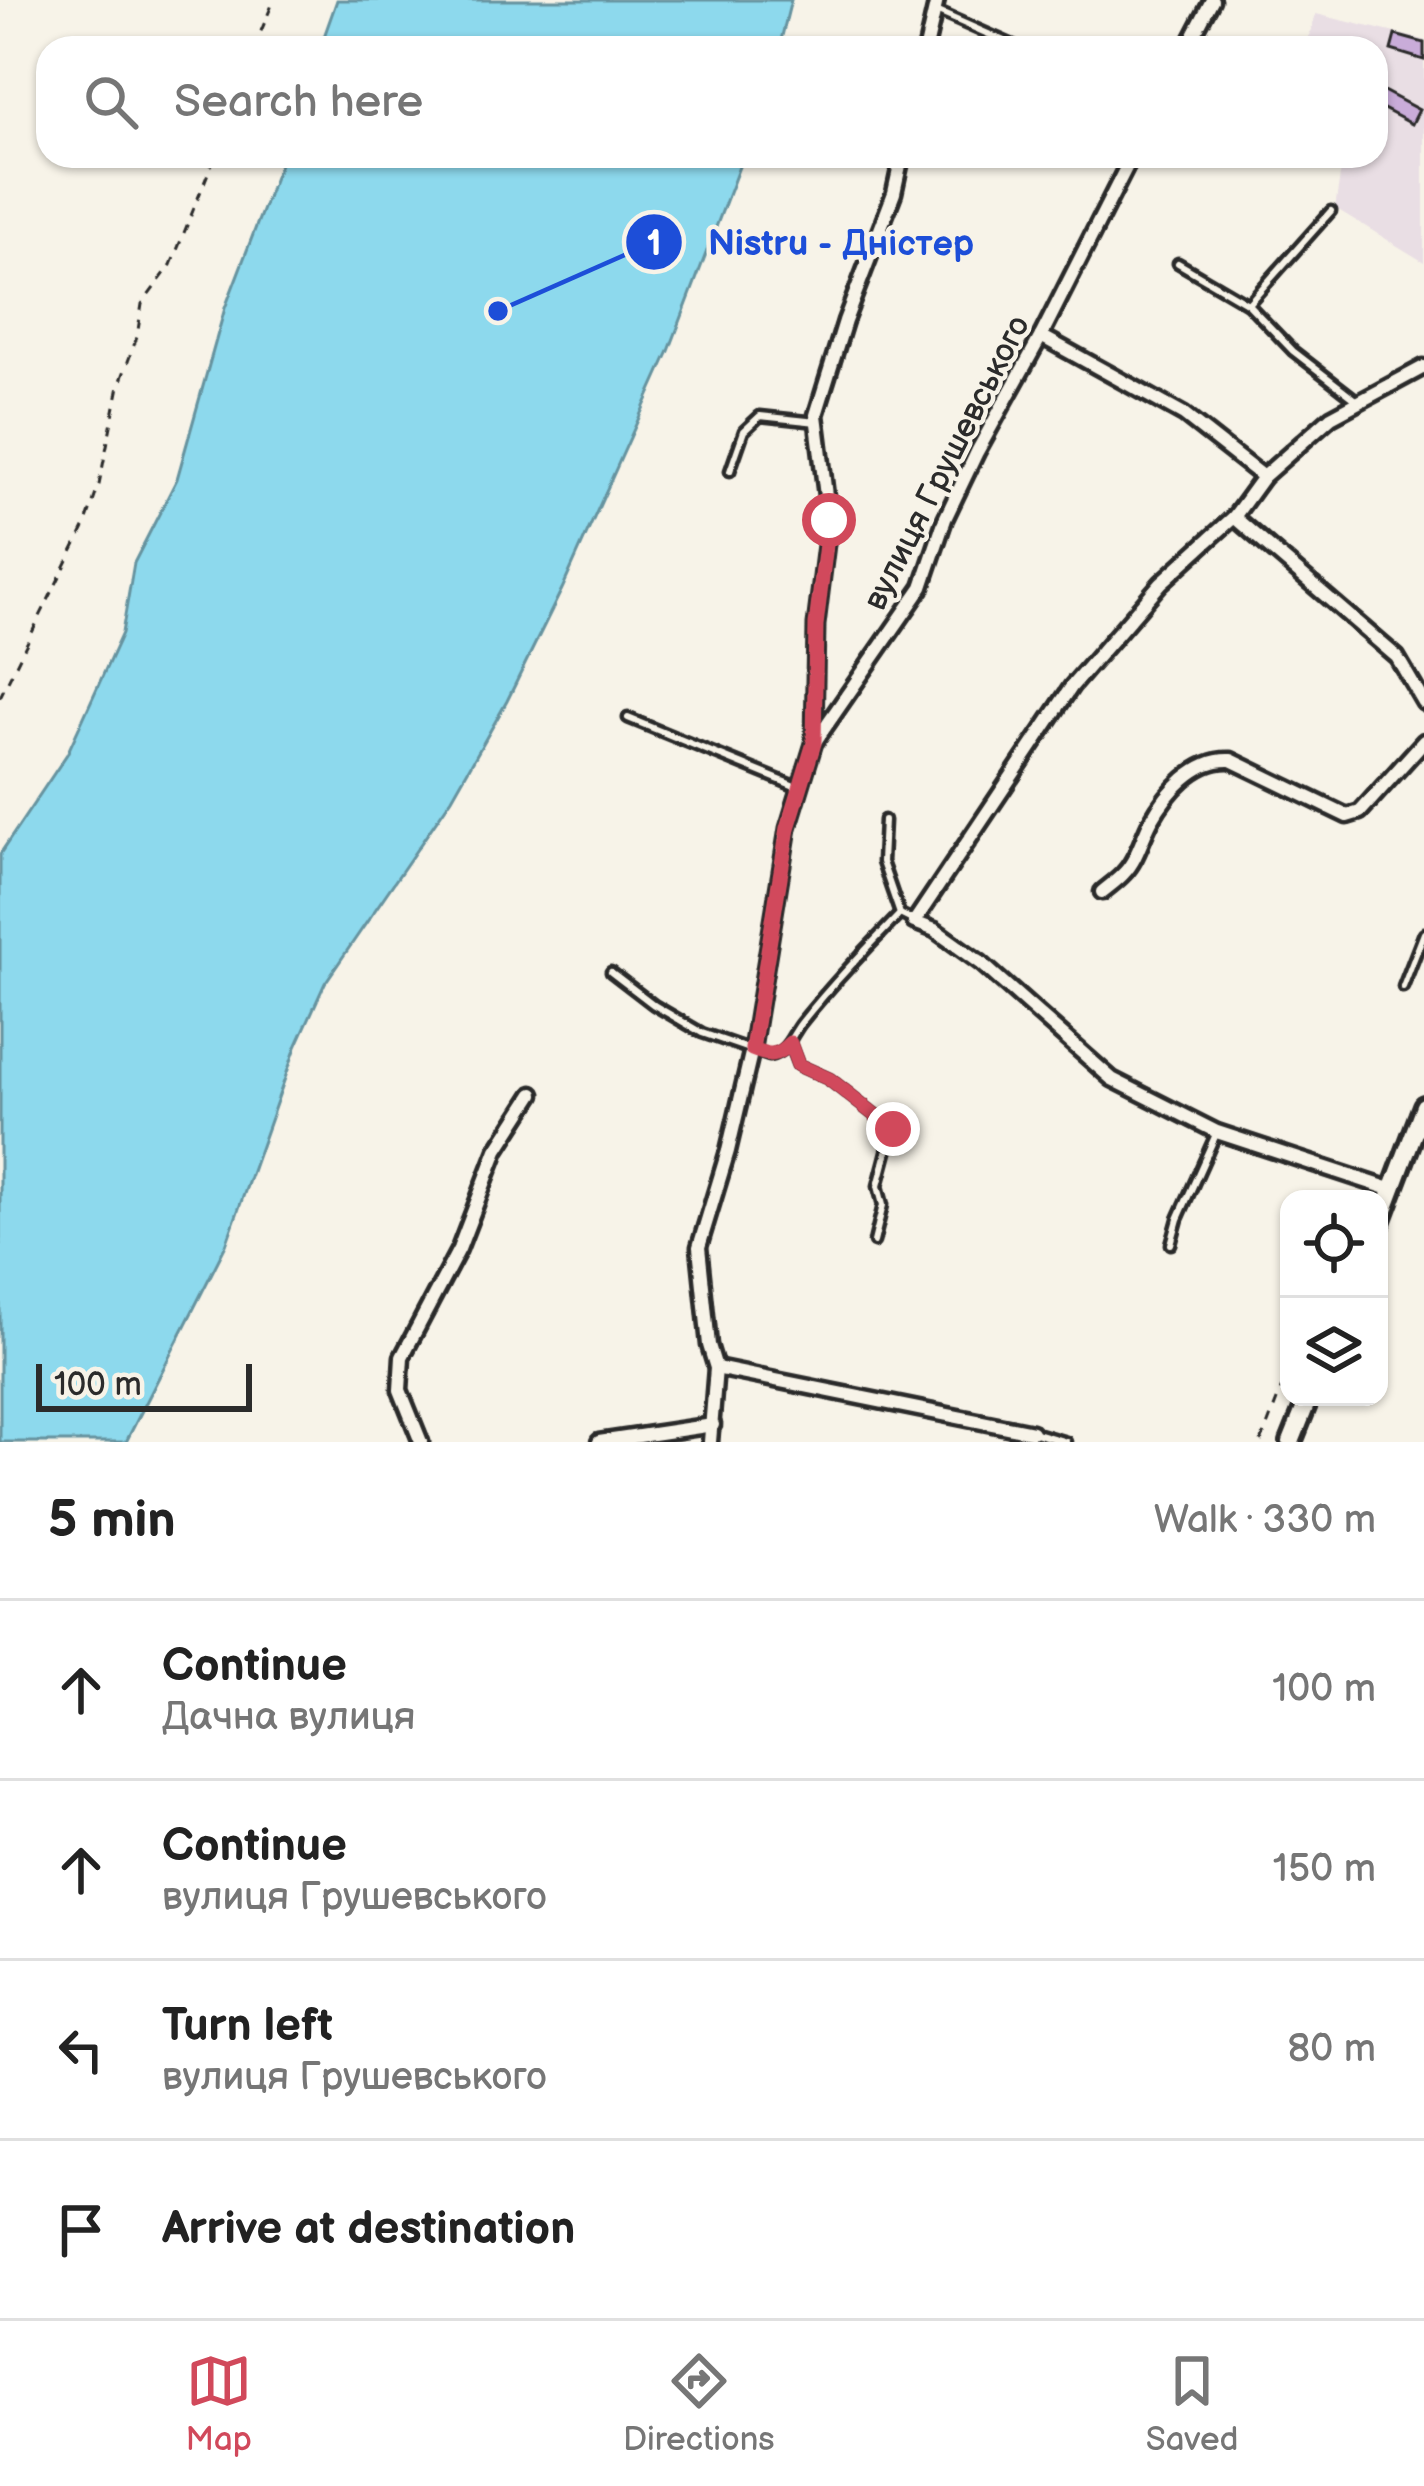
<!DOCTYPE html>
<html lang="en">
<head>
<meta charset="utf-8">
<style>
  :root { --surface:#fff; --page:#f2f2f2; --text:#222; --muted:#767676; --line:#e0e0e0; --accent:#d1495b }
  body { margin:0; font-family:"Balsamiq Sans",sans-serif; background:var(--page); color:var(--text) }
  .controls { position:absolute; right:36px; bottom:36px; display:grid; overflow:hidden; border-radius:24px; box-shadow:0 3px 9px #0004 }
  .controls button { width:108px; height:108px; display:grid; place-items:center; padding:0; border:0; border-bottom:3px solid var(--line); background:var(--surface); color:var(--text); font:60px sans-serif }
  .scale { position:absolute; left:36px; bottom:30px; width:216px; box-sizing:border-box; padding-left:12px; border:6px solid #2b2b2b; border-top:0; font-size:33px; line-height:42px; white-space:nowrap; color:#2b2b2b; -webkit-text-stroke:9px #f7f3e8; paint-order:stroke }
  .stop { position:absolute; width:36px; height:36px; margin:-27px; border:9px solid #d1495b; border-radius:50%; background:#fff }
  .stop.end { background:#d1495b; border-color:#fff; box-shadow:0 3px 12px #0008 }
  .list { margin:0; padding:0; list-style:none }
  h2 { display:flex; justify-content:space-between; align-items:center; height:156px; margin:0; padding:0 48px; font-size:51px }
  h2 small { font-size:39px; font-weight:400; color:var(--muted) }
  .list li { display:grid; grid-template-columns:78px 1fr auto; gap:36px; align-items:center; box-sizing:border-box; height:180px; padding:0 48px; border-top:3px solid var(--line) }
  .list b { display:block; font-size:45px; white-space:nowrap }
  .list p { margin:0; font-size:39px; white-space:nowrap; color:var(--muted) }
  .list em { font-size:39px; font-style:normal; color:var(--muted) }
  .icon { flex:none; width:66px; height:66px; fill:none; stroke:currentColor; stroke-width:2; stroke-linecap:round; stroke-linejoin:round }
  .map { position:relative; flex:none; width:1424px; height:1442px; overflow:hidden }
  .search { position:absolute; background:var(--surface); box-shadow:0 3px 9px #0004; left:36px; right:36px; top:36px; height:132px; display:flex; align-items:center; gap:30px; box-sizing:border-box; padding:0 42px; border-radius:36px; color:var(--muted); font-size:45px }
  .sheet { height:876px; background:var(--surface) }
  nav { display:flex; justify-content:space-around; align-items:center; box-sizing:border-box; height:168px; border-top:3px solid var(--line); background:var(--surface); font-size:33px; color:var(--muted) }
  nav a { display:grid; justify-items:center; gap:6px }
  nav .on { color:var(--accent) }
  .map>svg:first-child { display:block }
</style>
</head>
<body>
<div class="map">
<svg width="1424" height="1442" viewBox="0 0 1424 1442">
  <rect width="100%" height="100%" fill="#f7f3e8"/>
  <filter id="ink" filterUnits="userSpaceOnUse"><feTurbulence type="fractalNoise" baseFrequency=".00833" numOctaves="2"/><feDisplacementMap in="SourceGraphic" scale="24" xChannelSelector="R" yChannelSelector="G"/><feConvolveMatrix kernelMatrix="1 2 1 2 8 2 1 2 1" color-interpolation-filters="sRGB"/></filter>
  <g filter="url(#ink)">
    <!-- built -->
    <path fill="#e9dee4" d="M1316,14L1424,40V262L1335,208L1343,156H1376V48H1305Z"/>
    <!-- water -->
    <g fill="#8dd9ed" stroke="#66939f" stroke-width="3">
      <path d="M337,0H791L779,48H320Z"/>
      <path d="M283,156H743L669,351L562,589L507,701L452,798L325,983L296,1047L226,1245L126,1442H0V854L67,754L122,633L134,563L177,479L225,308Z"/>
    </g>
    <!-- building -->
    <g fill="#c9acd9" stroke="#2b2b2b" stroke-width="3">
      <path d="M1395,35L1424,43V60L1391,50Z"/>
      <path d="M1376,87L1419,110L1412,124L1376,105Z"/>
    </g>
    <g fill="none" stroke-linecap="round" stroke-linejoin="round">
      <defs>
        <g id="service">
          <path d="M936,11L1020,48"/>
          <path d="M1178,263L1248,304L1293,351L1359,402"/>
          <path d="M1248,304L1331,211"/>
          <path d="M730,471L744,431L760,416L817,422"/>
          <path d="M628,718L797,787"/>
          <path d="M884,820L882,862L900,914L912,920"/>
          <path d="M611,972L654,1005L702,1033L769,1056C789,1051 790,1037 801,1023C832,984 866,949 900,914"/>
          <path d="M1403,987L1424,933"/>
          <path d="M790,1044L798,1065L829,1079L893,1129L878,1186L883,1205L874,1242"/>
          <path d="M1171,1244L1178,1219L1217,1132"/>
          <path d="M1032,1432L1066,1442"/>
        </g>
        <g id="minor">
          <path d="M926,48L937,0"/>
          <path d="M1187,48L1212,0"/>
          <path d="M1041,336L1184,415L1263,477"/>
          <path d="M1234,517L1397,657L1424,703"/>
          <path d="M814,739L816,625L829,520L816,415L845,321L894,193L902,156"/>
          <path d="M1102,892C1109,886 1118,880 1124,873C1137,860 1142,838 1151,821C1167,792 1196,758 1231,760L1347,816L1360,812L1424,741"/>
          <path d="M1393,1190L1217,1132L1112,1079L981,963L935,930L914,922L1072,686L1161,583L1234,517L1263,477L1331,417L1424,367"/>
          <path d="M716,1368L1032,1432"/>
          <path d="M421,1442L400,1390L402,1357L459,1249L497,1150L533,1094"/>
          <path d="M599,1442L713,1425"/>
          <path d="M710,1442L716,1368L709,1345L699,1247L728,1151L752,1049L788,828L814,743L922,587L945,519L977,452L1041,336L1132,156"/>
        </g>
        <g id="secondary">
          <path d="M1379,1225L1424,1106"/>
          <path d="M1291,1442L1309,1397"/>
        </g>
      </defs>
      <!-- service casing -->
      <use href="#service" stroke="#2b2b2b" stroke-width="15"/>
      <!-- minor casing -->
      <use href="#minor" stroke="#2b2b2b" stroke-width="21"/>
      <!-- secondary casing -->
      <use href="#secondary" stroke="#2b2b2b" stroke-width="26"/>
      <!-- path -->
      <g stroke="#2b2b2b" stroke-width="3" stroke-dasharray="9 9" stroke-linecap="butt">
        <path d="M254,48L274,0"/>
        <path d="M0,697L85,526L99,485L119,386L137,337L142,304L171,265L215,156"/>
        <path d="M1261,1442L1289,1369"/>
      </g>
      <!-- service -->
      <use href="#service" stroke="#f7f3e8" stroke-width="6"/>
      <!-- minor -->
      <use href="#minor" stroke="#f7f3e8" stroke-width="12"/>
      <!-- secondary -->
      <use href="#secondary" stroke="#f7f3e8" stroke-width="16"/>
    </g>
  </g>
  <g fill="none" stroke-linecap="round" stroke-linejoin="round" filter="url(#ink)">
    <!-- route -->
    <path stroke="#d1495b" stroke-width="15" d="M829,520L816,625L814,743L788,828L752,1049C769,1056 776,1057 790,1043L798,1065L829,1079L893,1129"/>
  </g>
  <g text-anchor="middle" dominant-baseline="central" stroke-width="9" stroke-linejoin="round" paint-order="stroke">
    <!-- street labels -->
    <g font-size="33" fill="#2b2b2b" stroke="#f7f3e8">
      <text transform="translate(947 463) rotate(-63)">вулиця Грушевського</text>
    </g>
  </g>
  <!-- callouts -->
  <path fill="none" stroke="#1d4ed8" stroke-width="4.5" d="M498 311L654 242"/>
  <g fill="#1d4ed8" stroke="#f7f3e8" stroke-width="4.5">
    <circle cx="498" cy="311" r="12"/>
    <circle cx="654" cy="242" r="30"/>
  </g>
  <g font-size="36" text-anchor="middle" font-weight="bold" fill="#fff">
    <text x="654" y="255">1</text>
  </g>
  <g font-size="36" text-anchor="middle" font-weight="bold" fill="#1d4ed8" stroke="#f7f3e8" stroke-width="9" stroke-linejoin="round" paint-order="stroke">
    <text x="841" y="255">Nistru - Дністер</text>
  </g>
</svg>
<div class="controls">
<button><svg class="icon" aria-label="locate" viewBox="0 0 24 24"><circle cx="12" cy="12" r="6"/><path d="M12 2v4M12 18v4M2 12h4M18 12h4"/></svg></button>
<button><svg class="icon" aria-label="layers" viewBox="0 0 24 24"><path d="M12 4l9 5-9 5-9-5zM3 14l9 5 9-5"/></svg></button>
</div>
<div class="scale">100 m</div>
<div class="stop" style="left:829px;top:520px"></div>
<div class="stop end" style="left:893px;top:1129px"></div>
<div class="search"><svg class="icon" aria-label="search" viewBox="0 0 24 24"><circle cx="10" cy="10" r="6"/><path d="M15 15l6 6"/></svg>Search here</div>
</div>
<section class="sheet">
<h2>5 min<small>Walk · 330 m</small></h2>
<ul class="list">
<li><svg class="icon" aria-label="ahead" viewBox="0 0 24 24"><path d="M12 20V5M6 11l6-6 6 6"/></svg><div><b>Continue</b><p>Дачна вулиця</p></div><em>100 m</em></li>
<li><svg class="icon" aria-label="ahead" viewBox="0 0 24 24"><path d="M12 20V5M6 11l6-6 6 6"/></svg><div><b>Continue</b><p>вулиця Грушевського</p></div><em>150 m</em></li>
<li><svg class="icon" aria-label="left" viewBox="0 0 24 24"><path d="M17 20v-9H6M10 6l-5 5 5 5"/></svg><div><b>Turn left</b><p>вулиця Грушевського</p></div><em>80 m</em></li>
<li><svg class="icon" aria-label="arrive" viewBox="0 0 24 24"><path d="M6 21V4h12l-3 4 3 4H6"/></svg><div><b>Arrive at destination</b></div></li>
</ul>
</section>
<nav>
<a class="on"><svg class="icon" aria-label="map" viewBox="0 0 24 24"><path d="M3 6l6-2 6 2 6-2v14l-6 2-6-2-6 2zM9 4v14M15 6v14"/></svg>Map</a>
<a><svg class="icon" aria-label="directions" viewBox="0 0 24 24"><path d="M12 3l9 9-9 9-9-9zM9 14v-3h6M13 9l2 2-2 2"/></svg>Directions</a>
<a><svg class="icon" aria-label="saved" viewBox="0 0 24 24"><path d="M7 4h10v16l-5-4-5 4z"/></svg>Saved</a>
</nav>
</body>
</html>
